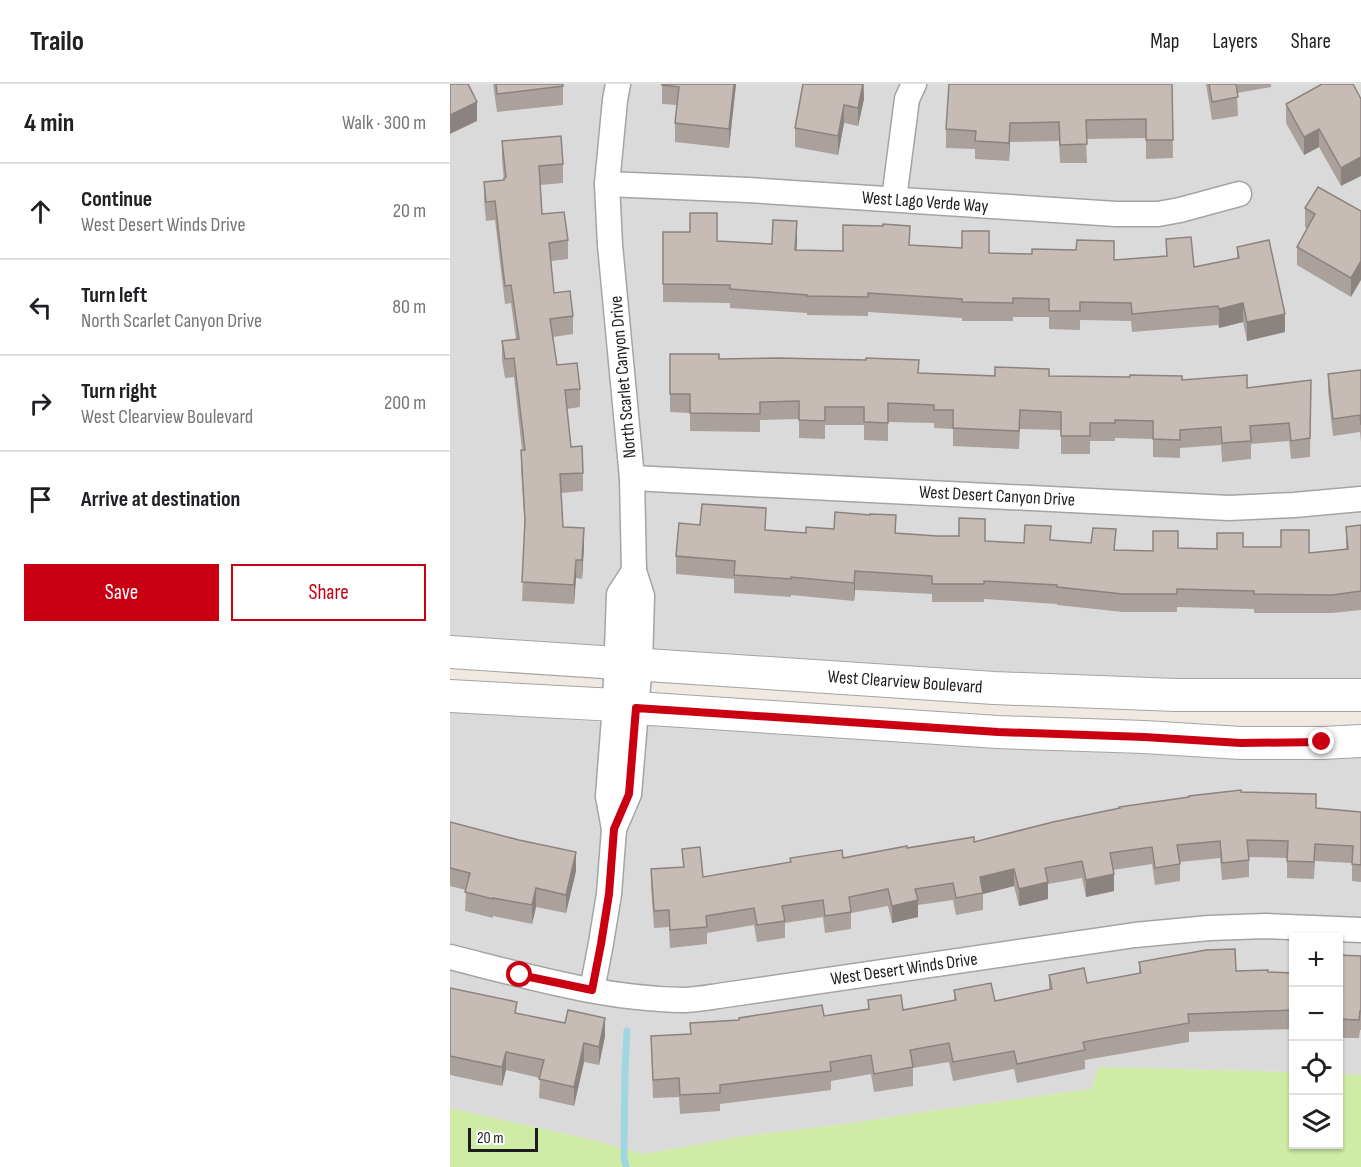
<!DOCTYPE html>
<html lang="en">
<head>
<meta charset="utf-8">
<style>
  :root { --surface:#fff; --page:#f6f6f6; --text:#202124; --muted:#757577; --line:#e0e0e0; --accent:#ca0012 }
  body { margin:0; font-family:"Sofia Sans Condensed",sans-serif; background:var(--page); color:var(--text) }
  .controls { position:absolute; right:18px; bottom:18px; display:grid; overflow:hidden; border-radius:0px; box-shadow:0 2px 4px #0004 }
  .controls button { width:54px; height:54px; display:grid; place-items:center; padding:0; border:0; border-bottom:2px solid var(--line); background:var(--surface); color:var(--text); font:30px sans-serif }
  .scale { position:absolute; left:18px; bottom:15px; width:70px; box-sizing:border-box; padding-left:6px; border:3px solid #1d1d1d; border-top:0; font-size:16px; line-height:21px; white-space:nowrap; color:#1d1d1d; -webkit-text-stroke:4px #fff; paint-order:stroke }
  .stop { position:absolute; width:18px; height:18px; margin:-14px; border:4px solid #ca0012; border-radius:50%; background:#fff }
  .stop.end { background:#ca0012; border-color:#fff; box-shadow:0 2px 6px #0008 }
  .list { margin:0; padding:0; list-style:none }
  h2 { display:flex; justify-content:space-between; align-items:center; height:78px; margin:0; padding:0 24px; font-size:26px }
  h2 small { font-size:20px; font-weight:400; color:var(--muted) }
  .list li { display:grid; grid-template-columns:39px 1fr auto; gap:18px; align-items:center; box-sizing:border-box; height:96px; padding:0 24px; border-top:2px solid var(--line) }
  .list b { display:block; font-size:22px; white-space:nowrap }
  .list p { margin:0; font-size:20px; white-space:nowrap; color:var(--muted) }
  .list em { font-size:20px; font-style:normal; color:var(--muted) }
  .actions { display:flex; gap:12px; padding:18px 24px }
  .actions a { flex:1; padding:14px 0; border:2px solid var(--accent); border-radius:0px; text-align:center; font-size:21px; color:var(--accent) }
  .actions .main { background:var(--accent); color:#fff }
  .icon { flex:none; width:33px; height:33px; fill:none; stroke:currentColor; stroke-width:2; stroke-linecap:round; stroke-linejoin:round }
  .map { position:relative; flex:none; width:911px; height:1083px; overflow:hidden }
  header { display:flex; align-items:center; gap:36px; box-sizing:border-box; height:84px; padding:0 30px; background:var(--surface); border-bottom:2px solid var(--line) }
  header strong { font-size:28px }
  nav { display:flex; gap:33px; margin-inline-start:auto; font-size:21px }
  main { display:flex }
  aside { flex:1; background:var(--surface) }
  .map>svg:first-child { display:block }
</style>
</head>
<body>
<header>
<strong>Trailo</strong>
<nav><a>Map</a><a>Layers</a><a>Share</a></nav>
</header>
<main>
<aside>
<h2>4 min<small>Walk · 300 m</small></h2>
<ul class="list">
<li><svg class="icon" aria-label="ahead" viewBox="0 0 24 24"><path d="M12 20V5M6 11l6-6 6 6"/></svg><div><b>Continue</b><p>West Desert Winds Drive</p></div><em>20 m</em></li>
<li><svg class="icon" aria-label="left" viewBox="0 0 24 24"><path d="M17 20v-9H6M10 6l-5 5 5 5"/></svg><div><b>Turn left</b><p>North Scarlet Canyon Drive</p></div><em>80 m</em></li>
<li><svg class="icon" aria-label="right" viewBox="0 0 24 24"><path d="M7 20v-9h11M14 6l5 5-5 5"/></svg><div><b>Turn right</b><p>West Clearview Boulevard</p></div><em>200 m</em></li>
<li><svg class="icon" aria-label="arrive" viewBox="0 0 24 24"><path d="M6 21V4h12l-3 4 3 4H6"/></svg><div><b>Arrive at destination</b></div></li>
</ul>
<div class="actions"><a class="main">Save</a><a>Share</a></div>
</aside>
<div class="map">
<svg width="911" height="1083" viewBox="0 0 911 1083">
  <rect width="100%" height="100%" fill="#efe9e2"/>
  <!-- residential -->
  <g fill="#dbdada">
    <path d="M0,0H911V598L673,597L0,557Z"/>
    <path d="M0,628L568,665L783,672L911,669V991L889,990L888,854H844L843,988L648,983L642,1005L473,1028L389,1041L302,1051L193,1070L146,1057L0,1024Z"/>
  </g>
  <!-- grass -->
  <path fill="#ceeca5" d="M648,983L843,988L844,1060H888L889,990L911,991V1083H0V1024L146,1057L193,1070L302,1051L389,1041L473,1028L642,1005Z"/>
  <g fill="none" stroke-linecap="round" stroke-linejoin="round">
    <!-- stream -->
    <path stroke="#a0d6df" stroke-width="7" d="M176,1083L174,1073L175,985L177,947"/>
    <defs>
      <g id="minor">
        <path d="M157,100L298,106L666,130H708L730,126L789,110"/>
        <path d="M444,115L457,15L464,0"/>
        <path d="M182,394L779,424L844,421L911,415"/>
        <path d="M164,745L179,710L190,579L192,512L184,487L182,394L160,161L157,100L165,16L168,0"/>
        <path d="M0,873C76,892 154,915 234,916C247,916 261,913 275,911L685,851L759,844L816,842L911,846"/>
        <path d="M142,906L151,859L159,810L164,745L158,712L165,621L169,510L184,487"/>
      </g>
      <g id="tertiary">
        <path d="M0,568L544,604L726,611H911"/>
        <path d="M0,612L165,621L186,624L548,648L694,653L791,659H872L911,657"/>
      </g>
    </defs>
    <!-- minor casing -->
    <use href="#minor" stroke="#a4a4a4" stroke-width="27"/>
    <!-- tertiary casing -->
    <use href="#tertiary" stroke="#a4a4a4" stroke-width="34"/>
    <!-- minor -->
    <use href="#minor" stroke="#fff" stroke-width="24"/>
    <!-- tertiary -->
    <use href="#tertiary" stroke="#fff" stroke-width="32"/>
  </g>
  <!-- wall -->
  <g fill="#aba19c">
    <path d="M43,0H113V21L47,28Z"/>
    <path d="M212,0H286L279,64L225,58V39L227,21L212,20Z"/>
    <path d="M414,0V15L408,42L394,39L388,71L345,63V44Z"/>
    <path d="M722,0L723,74L696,75V54L636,55L637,79H610L609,57L560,58L559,77L525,75V65L496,64V45Z"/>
    <path d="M756,0H821V3L787,9L788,32L762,36Z"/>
    <path d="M903,0L891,102L869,63L854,71L836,39V20Z"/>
    <path d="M52,57L113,80V99L90,101L92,130L118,156V175L101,177L104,209L123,232V250L103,253L107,281L130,305V323L117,325L121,363L133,389V407L111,409L113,443L134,463L132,495L126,494L124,520L72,517L75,446L71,385V366H72L64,293L55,294L52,276V257L66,255L61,219L55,220L45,136L36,137L34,116V98L54,96L52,76Z"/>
    <path d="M855,124L911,127L901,213L847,181V163L857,144L855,143Z"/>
    <path d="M213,148L267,157L322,160L347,156V166L393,167L460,161L539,169L664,176L716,172V155L744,183L787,174V163L835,248L797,257L793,238L769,244L768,241L682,248L681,237L630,236V246L599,245V233H563V237H512V234L418,228V232L357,231V229L280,224V219L213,218Z"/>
    <path d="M220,270L269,275L469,289L732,296L797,304L861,296L860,373L841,375L839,357L801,360V375L772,378L771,361L730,364V374L703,373V355L665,354V357H640V370H611V346L570,345L569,365L503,362V345L484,344V339L438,338V357L414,356V341H375V355L349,354V335L310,336V348L240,347V329L220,328Z"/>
    <path d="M911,286V358L910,348L883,352L878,307V290Z"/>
    <path d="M911,441V526L882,529H804V525L727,523V528H673L607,521V520L534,515V518H482V510L405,506L404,517L341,511V513L284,509V495L226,490V472L316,446L356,449L384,445L446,449L535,457L574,459L601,456L666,466L703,467L728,464L767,465L793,463L859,469L896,465V443Z"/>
    <path d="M791,708L866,724L911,728V798L902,797V779L865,777L864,795L837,794V774L799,773V793L772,796L770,774L730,778V797L705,801L702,780L663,786L664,807L636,813L632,794L598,800V815L569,822L564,802L533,810V826L506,831L503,816L468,821V833L442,839L438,822L401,829V845L375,849L373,833L335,839V854L307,858L304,841L257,849V860L220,864L219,843L204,844L201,802V785L233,783L232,765L253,793L340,778V774H393L457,764L524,758Z"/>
    <path d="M0,738L126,787L116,829L86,823L82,840L43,832V834L15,827L16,806L0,802Z"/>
    <path d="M888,871L911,872V946H910L909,954H888Z"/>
    <path d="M689,878L786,887L843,889V945L739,948V958L635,976V985L567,999L564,985L503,997L499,978L463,984V1002L424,1008L421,990L381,997V1006L270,1020V1027L230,1030L229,1013L203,1014L201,952L240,950V939L374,932L418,925V916L453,926L504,916V906L545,917L599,905V891L637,899L689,890Z"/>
    <path d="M0,904L67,929L155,952L149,981L134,978L124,1022L89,1014L90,994L56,986L52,1002L0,991Z"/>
  </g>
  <!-- shaded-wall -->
  <g fill="#8b837f">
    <path d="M284,0H286L279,64V45Z"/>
    <path d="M413,0L414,15L408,42V24Z"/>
    <path d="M27,18V37L0,50V31Z"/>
    <path d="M394,21V39L388,71V52Z"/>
    <path d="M560,39V58L559,77V59Z"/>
    <path d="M869,45V63L854,71V53Z"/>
    <path d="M911,73V92L891,102V84Z"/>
    <path d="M347,137V156L345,185V166Z"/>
    <path d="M911,177V196L901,213V194Z"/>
    <path d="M793,219V238L769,244V225Z"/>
    <path d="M835,230V248L797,257V238Z"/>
    <path d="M134,444V463L132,495V476Z"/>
    <path d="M126,476V494L124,520V501Z"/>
    <path d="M405,487V506L404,517V499Z"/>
    <path d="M126,768V787L116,829V811Z"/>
    <path d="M564,785V802L533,810L530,793Z"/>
    <path d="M664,790V807L636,813V796Z"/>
    <path d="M598,798V815L569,822V805Z"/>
    <path d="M86,804V823L82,840V821Z"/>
    <path d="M468,816V833L442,839V822Z"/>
    <path d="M155,934V952L149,981V963Z"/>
    <path d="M134,959V978L124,1022V1003Z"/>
    <path d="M56,968V986L52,1002V983Z"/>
  </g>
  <!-- building -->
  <g fill="#c7bbb5" stroke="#8b837f" stroke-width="1.5">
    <path d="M0,0H18L27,18L0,31Z"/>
    <path d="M46,0H113V2L47,10Z"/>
    <path d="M212,0H284L279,45L225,39L229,3L212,1Z"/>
    <path d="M353,0H413L408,24L394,21L388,52L345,44Z"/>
    <path d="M499,0H722L723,56H696V35L636,36L637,60L610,61L609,38L560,39L559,59L525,57L526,47L496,45Z"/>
    <path d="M759,0H786L788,13L762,18Z"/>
    <path d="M872,0H903L911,15V73L891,84L869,45L854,53L836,20Z"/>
    <path d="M111,52L113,80L89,82L92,130L114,128L118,156L99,159L104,209L120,207L123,232L100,235L107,281L127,279L130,305L115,306L121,363L132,362L133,389L110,390L113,443L134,444L132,476H126L124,501L72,498L75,436L71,366H75L64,274L55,275L52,257L69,255L61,201L55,202L45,117L36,118L34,98L54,96V94L56,93L52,57Z"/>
    <path d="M868,103L911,127V177L901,194L847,163L865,130L855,124Z"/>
    <path d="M240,129H267V157L322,160L323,136L347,137L345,166L393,167V141L433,142V140L460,142L459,161L512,164V147H539V169L582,170V165L626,166L627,156L664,157V176L717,172L716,155L741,153L744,183L789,174L787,163L819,156L835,230L797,238L793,219L769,225L768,222L682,230L681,219L630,218V227H599V215L563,214V219L512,218V215L418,209V213L357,212V211L280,205V201L213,200V148H240Z"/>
    <path d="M220,270H269V275L328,274L416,276V274L469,276L468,289L545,292V283L599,285V292L680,293V291L732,292V296L797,291V304L861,296L860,354L841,357L839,339L800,342L801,357L772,359L771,343L730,346V356L703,355V337L665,336V339H640V352H611V328L570,326L569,347L503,344V326H484V321L438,319V339L414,338V323H375V337L349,336V317L310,318V330L240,329V310H220Z"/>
    <path d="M911,286V341L910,331L883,335L878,290Z"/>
    <path d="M252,420L316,424L315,446L356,449V443L384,445L385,428L420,431V430L446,431L445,449L487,452H509V434L535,435V457L574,459L575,441L601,442L600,456L641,459L643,444L666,445L664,466L703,467V447H728V464L767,465V449H793V463H831V446H859V469L898,465L896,443L911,441V507L882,511L804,510V507L727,505V510H673L607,503V501L534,497V500H482V492L405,487L404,499L341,493V495L284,491L285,477L226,472L229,439L250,441Z"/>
    <path d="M791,706V708L866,710V724L911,728V781L902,780L903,762L865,760L864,778L837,777L838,757L797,756L799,776L772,779L770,757L727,761L730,780L705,784L702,763L660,769L664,790L636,796L632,777L595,784L598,798L569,805L564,785L530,793L533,809L506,814L503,799L465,805L468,816L442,822L438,805L399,813L401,828L375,832L373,816L332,822L335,837L307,841L304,824L256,832L257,843L220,846L219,826L204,827L201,785L234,783L232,765L250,763L253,793L341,778L340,774L392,766L393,774L457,762V764L524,753V758L603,738L670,724L669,723L739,713V712Z"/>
    <path d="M0,738L69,756L126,768L116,811L86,804L82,821L43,814V815L15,808L20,789L0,784Z"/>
    <path d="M785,865L786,887L818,886V888L843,889V926L738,930L739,939L633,958L635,966L567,980L564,967L503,978L499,959L460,966L463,983L424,990L421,971L380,978L381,987L270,1001V1009L230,1011L229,994L203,996L201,952L241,950L240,939L289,936V934L372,921L374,932L419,925L418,916L451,911L453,926L506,916L504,906L541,899L545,917L602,905L599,891L634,884L637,899L691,889L689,878L756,866Z"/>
    <path d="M888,871L911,872V927H910L909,936L888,935Z"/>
    <path d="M0,904L67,918L65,929L115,939L118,926L155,934L149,963L134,959L124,1003L89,995L94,976L56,968L52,983L0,972Z"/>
  </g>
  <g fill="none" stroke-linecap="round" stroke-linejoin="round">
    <!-- route -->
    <path stroke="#ca0012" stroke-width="8" d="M70,891L142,906L151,860L159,810L164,745L179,710L186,624L548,648L694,653L791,659L872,658"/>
  </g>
  <g text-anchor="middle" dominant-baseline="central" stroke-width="4.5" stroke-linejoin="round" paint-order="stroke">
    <!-- street labels -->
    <g font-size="18" fill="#1d1d1d" stroke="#fff">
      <text transform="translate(475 118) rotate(4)">West Lago Verde Way</text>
      <text transform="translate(173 293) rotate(-95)">North Scarlet Canyon Drive</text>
      <text transform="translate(547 412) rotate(3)">West Desert Canyon Drive</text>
      <text transform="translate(455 598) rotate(4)">West Clearview Boulevard</text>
      <text transform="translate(454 885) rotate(-8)">West Desert Winds Drive</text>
    </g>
  </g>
</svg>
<div class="controls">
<button>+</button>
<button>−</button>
<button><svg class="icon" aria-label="locate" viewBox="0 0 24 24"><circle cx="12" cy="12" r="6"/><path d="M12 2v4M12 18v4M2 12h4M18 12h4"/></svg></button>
<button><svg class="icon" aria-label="layers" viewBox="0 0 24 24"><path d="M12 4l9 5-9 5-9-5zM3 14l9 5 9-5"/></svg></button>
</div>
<div class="scale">20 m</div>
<div class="stop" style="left:70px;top:891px"></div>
<div class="stop end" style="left:872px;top:658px"></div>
</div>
</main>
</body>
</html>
